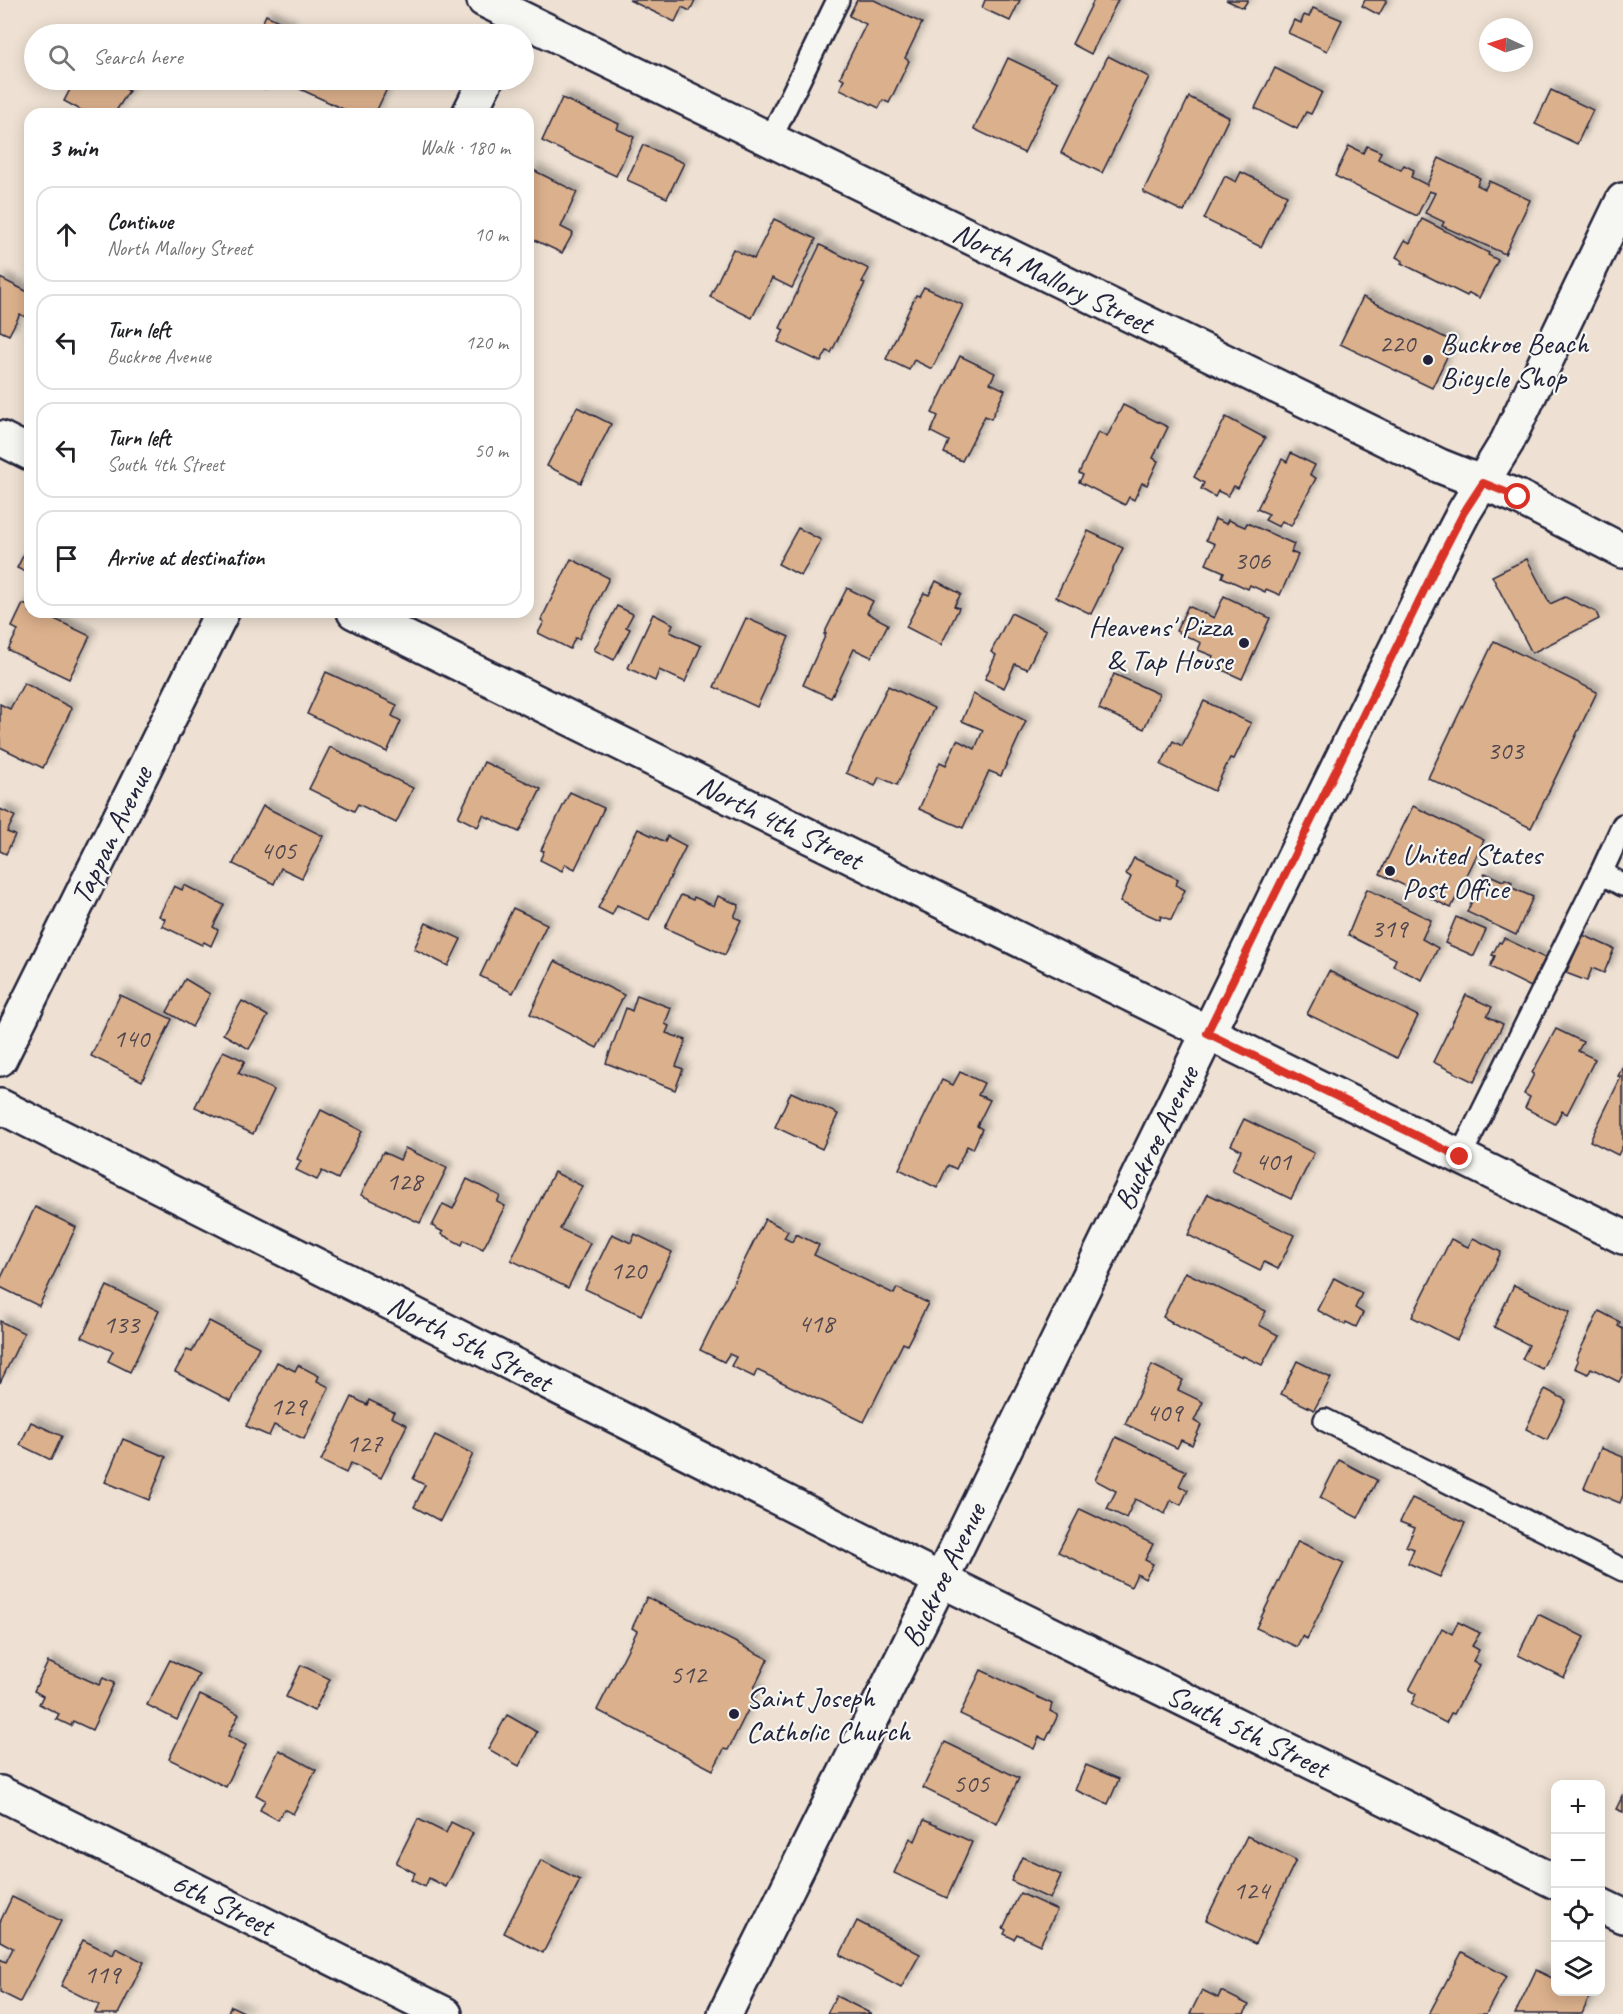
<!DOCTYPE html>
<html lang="en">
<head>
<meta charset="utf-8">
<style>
  :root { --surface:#fff; --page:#f6f6f6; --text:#202124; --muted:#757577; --line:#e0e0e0 }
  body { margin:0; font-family:Caveat,sans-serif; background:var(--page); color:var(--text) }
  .controls { position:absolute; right:18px; bottom:18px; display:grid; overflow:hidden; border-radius:12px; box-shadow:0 3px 15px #0003 }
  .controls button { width:54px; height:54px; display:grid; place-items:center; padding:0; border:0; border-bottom:2px solid var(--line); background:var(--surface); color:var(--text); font:30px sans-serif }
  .compass { position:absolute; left:1479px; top:18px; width:54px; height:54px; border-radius:50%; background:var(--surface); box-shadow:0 3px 15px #0003; rotate:274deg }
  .stop { position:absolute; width:18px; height:18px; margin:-14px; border:4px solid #d93025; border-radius:50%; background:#fff }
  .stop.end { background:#d93025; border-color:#fff; box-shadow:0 2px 6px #0008 }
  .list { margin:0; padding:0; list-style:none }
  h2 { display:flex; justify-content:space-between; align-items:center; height:78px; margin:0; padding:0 24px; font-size:26px }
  h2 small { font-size:20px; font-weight:400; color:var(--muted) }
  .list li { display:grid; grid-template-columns:39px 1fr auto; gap:18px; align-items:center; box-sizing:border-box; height:96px; margin:0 12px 12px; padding:0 12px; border:2px solid var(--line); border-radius:18px }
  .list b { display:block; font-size:22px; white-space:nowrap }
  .list p { margin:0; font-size:20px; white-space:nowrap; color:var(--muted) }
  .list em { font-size:20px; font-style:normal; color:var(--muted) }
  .icon { flex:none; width:33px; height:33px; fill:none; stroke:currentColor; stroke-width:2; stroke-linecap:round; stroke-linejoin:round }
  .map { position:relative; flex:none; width:1623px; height:2014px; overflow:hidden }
  .search { position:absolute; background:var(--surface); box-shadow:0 3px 15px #0003; left:24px; top:24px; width:510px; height:66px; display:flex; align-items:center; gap:15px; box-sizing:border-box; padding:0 21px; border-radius:33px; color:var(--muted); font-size:22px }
  .panel { position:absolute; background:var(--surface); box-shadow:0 3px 15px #0003; left:24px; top:108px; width:510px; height:510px; border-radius:18px }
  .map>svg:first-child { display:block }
</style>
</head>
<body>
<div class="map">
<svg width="1623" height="2014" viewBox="0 0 1623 2014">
  <defs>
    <filter id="shadow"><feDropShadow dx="5.5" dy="-5.5" stdDeviation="3" flood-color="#0004"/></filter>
  </defs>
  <rect width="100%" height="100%" fill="#eee1d3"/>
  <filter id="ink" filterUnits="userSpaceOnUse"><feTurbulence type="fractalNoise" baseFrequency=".0167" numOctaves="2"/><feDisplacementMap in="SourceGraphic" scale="12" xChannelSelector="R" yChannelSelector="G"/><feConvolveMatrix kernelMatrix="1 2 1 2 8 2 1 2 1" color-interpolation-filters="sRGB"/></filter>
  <g filter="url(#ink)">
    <!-- building -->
    <g fill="#dbb08c" stroke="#22223b" stroke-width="1.5" filter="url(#shadow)">
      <path d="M629,0H695L690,11L682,7L675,22Z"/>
      <path d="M857,0H874L922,23L905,58L909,61L889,103L883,100L879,108L840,89L844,79L840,77L866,24L849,16Z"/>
      <path d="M985,0H1020L1010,21L982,8Z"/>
      <path d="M1094,0H1118L1091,54L1072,44Z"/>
      <path d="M1226,0H1248L1243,8Z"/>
      <path d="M1365,0H1387L1379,15L1362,6Z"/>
      <path d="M1313,8L1342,20L1327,51L1288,33L1294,20L1301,23L1304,15L1309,17Z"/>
      <path d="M266,15L291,27L288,34H257Z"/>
      <path d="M1108,56L1149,77L1102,173L1061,153Z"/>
      <path d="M1008,58L1058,82L1024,153L974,129Z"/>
      <path d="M1275,68L1322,92L1311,114L1306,112L1297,129L1255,108Z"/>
      <path d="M75,80H124L121,86L129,91L114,114H88L64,101Z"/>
      <path d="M246,80H270L265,89Z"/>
      <path d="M288,80H391L375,114H354L287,83Z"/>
      <path d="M1551,90L1593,110L1577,144L1535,124Z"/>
      <path d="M1189,97L1229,117L1184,212L1143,192Z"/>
      <path d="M562,98L619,124L617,129L634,137L616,176L542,141Z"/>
      <path d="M643,145L684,163L667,198L627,180Z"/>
      <path d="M1349,146L1363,153L1367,146L1381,152L1378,159L1401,170L1404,165L1414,170L1411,177L1427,185L1439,158L1480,178L1477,185L1485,189L1489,181L1530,200L1505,254L1442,226L1444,222L1425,213L1435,193L1429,191L1417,216L1335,176Z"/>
      <path d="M533,170L577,192L561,227L573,233L562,253L528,237V181Z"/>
      <path d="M1241,172L1287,195L1261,247L1204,219L1225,176L1236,182Z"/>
      <path d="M774,219L816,239L792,288L772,278L752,318L710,297L733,249L754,259Z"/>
      <path d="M1422,219L1489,253L1488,255L1498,260L1479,298L1469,293L1467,296L1401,263L1403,261L1396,257L1405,240L1410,243Z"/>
      <path d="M820,245L869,269L862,282L865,283L831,353L827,351L821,362L778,342L784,330L780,328Z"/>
      <path d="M0,278L30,293V308L25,317L20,314L9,335L0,331Z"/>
      <path d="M924,287L963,305L932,369L914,360L909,370L886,359L916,295L919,296Z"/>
      <path d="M1363,297L1454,342L1432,388L1340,344Z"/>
      <path d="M960,356L995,373L990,383L1005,390L991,419L985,416L962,461L944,453L949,441L931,432L938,416L932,413Z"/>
      <path d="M1123,405L1168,427L1153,458L1158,461L1147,485L1142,483L1134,500L1129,497L1125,505L1079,482L1083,475L1079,473L1098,432L1107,437Z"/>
      <path d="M577,407L611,424L581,483L547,466Z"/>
      <path d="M1226,417L1265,438L1238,488L1234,486L1228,496L1218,491L1215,497L1201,489L1204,483L1194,477Z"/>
      <path d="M1291,453L1315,465L1310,475L1316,478L1291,526L1282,521L1279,527L1265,520L1269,514L1257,509L1282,459L1287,462Z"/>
      <path d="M1215,519L1226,524L1228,520L1245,527L1247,523L1294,544L1291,552L1298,555L1280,595L1266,589L1265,592L1250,585L1248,589L1222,577L1224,572L1206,564L1215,544L1206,540Z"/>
      <path d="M798,528L821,540L801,576L778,564Z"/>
      <path d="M1088,531L1123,548L1091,614L1056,597Z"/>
      <path d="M30,542V574L17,568Z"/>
      <path d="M571,559L609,578L579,639L575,638L570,649L538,633L544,622L541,620Z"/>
      <path d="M1527,559L1550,604L1565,597L1596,612L1599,619L1532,653L1492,576Z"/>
      <path d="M936,581L961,594L954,606L959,608L941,645L906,627L924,593L929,595Z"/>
      <path d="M847,588L873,601L867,613L888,624L871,657L854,649L831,698L803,685L826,634H824Z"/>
      <path d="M1224,596L1270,618L1242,679L1209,664L1213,656L1198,650L1201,643L1176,631L1188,606L1214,618Z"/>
      <path d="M23,604L30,607V612H40L90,636L69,679L8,650L18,630L12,627Z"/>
      <path d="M617,606L633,614L626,627L630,629L614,660L594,650Z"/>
      <path d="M1011,613L1046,630L1027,669L1015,664L1004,688L985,679L996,655L991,652Z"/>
      <path d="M653,614L673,624L670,632L701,646L685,682L659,670L655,681L628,668Z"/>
      <path d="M746,618L789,637L757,707L714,687Z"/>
      <path d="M1494,641L1597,692L1531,828L1428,778Z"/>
      <path d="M326,672L397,705L392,716L401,721L387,752L307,714Z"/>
      <path d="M1114,674L1159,694L1144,729L1099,709Z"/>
      <path d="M24,683L72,708L43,768L0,747V704L10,709Z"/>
      <path d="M888,686L934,708L897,785L879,777L875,786L846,773Z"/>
      <path d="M973,694L1026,721L1001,776L989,771L963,828L919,809L940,762L946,765L957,740L975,749L983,730L962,721Z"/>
      <path d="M1204,701L1251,723L1234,759L1230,758L1214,791L1161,765L1173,741L1182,746Z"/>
      <path d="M330,747L413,788L396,823L358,804L354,811L309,789Z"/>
      <path d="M484,762L541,789L519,832L483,815L478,827L458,817Z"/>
      <path d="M570,792L604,808L575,869L565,864L562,871L540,860L544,851L541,850Z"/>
      <path d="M263,806L323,836L302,878L281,868L274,884L233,864Z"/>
      <path d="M1413,806L1484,840L1451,908L1380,874Z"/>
      <path d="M0,809L15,816L7,832L15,835L6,854L0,851Z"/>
      <path d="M638,829L665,842L667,836L686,846L649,920L617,905L612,915L598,908Z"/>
      <path d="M1134,858L1178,879L1176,885L1185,890L1171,920L1161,916L1160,920L1120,902L1131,877L1126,874Z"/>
      <path d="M1485,873L1503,881L1505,879L1512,882L1510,887L1533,897L1516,935L1467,912Z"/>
      <path d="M184,885L224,905L213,927L218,930L211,946L204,942L202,945L162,926L165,919L159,916L174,886L182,890Z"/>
      <path d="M1367,889L1431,920L1422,939L1438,948L1422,980L1393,966L1396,959L1348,935Z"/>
      <path d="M681,895L693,900L694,897L714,906L718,896L739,905L734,917L741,920L725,955L665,928Z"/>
      <path d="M513,908L547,924L513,993L480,976Z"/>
      <path d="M1456,917L1486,930L1474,956L1445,943Z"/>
      <path d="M426,923L461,939L448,966L414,949Z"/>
      <path d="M1583,935L1614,949L1604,973L1592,968L1587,981L1566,973Z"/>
      <path d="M1504,938L1545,958L1531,987L1490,967L1495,956L1492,955L1499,942L1501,943Z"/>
      <path d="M555,961L624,995L597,1048L530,1014Z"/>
      <path d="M1329,971L1418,1016L1397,1058L1307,1014Z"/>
      <path d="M185,979L210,994L192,1027L167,1012Z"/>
      <path d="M120,995L172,1019L142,1081L91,1056Z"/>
      <path d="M637,995L671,1008L665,1024L669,1026L666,1033L686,1040L676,1066L683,1069L675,1090L606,1063L626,1008L632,1011Z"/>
      <path d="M1466,995L1492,1007L1487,1016L1503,1024L1474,1082L1433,1062Z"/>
      <path d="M242,1001L268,1016L249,1049L223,1034Z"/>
      <path d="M1556,1029L1583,1042L1578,1051L1595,1059L1567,1114L1562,1111L1555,1124L1525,1108L1530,1097L1524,1094L1534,1074L1532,1073Z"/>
      <path d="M223,1051L245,1061L238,1073L274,1090L253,1134L195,1107Z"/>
      <path d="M1623,1066V1145L1618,1155L1590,1141L1621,1077L1618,1076Z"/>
      <path d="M960,1072L984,1083L978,1095L990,1100L977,1126L982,1129L973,1149L967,1146L956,1169L948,1165L937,1188L899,1169L942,1080L953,1085Z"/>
      <path d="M791,1092L838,1114L822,1149L775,1127Z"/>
      <path d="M321,1110L362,1131L338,1179L322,1171L317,1180L296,1170L301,1161L297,1159Z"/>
      <path d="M1244,1119L1314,1153L1291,1199L1232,1170L1241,1150L1231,1145Z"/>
      <path d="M405,1148L447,1168L420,1223L361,1195L383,1152L400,1160Z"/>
      <path d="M554,1172L582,1186L560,1229L590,1243L568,1288L511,1260Z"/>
      <path d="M467,1179L500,1196L497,1202L505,1206L483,1249L464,1240L462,1245L441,1234L443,1232L432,1226L443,1204L453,1209Z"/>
      <path d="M1208,1194L1294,1235L1278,1269L1264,1262L1260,1271L1188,1235Z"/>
      <path d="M35,1207L76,1227L39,1306L0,1287V1280Z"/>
      <path d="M765,1219L788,1231L784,1238L792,1242L796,1234L819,1245L814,1255L894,1294L897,1288L928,1303L907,1345L903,1343L864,1422L757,1370L754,1377L731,1366L736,1357L729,1354L724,1362L700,1350Z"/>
      <path d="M612,1234L631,1243L635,1234L672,1252L641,1315L585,1289Z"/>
      <path d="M1473,1238L1501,1252L1457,1340L1412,1317L1451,1239L1468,1247Z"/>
      <path d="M1185,1272L1266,1311L1259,1325L1278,1335L1262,1365L1243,1356L1242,1358L1171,1323L1172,1322L1163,1317Z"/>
      <path d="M1334,1278L1362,1293L1355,1308L1363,1313L1356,1327L1346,1322L1345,1325L1317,1310Z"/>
      <path d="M1514,1285L1570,1312L1542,1369L1522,1359L1529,1345L1494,1327Z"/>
      <path d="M107,1286L159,1311L130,1372L108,1361L113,1351L82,1337Z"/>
      <path d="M1599,1311L1620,1322L1618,1326L1623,1329V1374L1619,1382L1591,1368L1588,1374L1575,1368L1578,1361L1576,1359Z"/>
      <path d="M0,1321L24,1333L0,1383Z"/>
      <path d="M209,1321L259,1347L231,1401L175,1372L187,1350L192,1352Z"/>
      <path d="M1297,1361L1331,1378L1314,1410L1281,1394Z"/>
      <path d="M277,1362L295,1371L298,1365L319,1376L317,1381L329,1387L304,1439L274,1425L269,1436L246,1426Z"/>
      <path d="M1152,1365L1183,1380L1178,1390L1203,1402L1194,1421L1201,1425L1192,1445L1181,1440L1177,1448L1125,1424Z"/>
      <path d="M1545,1389L1566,1400L1547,1440L1526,1429Z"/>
      <path d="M352,1397L367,1405L369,1400L394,1412L391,1417L407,1425L381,1478L351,1463L346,1473L321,1461Z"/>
      <path d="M31,1422L62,1436L51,1460L20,1445Z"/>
      <path d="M435,1435L473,1454L440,1521L414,1507L425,1485L413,1479Z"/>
      <path d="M1116,1437L1186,1471L1179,1486L1188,1490L1181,1505L1171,1500L1165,1514L1135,1499L1126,1518L1107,1509L1116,1491L1095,1480Z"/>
      <path d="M123,1439L166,1457L149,1500L105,1482Z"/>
      <path d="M1601,1448L1623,1457V1495L1620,1503L1584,1488Z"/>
      <path d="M1339,1460L1377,1480L1358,1518L1320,1498Z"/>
      <path d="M1412,1498L1465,1523L1440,1577L1408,1563L1414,1549L1406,1546L1415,1528L1400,1522Z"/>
      <path d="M1080,1509L1153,1544L1145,1560L1153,1564L1145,1579L1137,1574L1131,1587L1058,1552Z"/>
      <path d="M1298,1541L1344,1563L1307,1639L1302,1636L1297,1647L1256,1628Z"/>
      <path d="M647,1597L768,1659L754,1688L758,1690L728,1750L724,1749L713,1770L597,1710L637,1631L632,1628Z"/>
      <path d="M1538,1614L1584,1637L1564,1678L1518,1655Z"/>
      <path d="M1458,1622L1480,1633L1472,1646L1479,1650L1473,1661L1480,1665L1454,1714L1451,1713L1446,1723L1411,1705L1416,1694L1409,1690L1442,1628L1452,1634Z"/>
      <path d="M170,1660L199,1674L177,1720L147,1705Z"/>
      <path d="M48,1662L99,1685L103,1678L114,1683L92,1730L73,1721L71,1726L56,1719L59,1714L39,1704L43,1696L34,1691Z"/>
      <path d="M301,1665L330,1679L314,1711L286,1697Z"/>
      <path d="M981,1670L1052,1704L1050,1711L1058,1715L1046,1740L1039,1737L1034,1749L960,1714Z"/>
      <path d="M200,1695L239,1714L228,1736L246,1745L226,1787L169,1759Z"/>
      <path d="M507,1715L537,1732L519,1766L488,1749Z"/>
      <path d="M945,1742L1019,1778L997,1824L923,1788Z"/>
      <path d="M279,1750L316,1770L293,1814L284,1809L278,1820L260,1810L265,1800L256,1795Z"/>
      <path d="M1086,1765L1119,1779L1108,1804L1075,1790Z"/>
      <path d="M1623,1795V1812L1616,1809Z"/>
      <path d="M418,1819L446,1833L451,1822L473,1833L446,1887L429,1878L425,1887L411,1880L415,1873L396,1863Z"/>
      <path d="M924,1820L972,1842L947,1898L894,1873L910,1838L915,1841Z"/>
      <path d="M1247,1836L1296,1860L1255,1944L1206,1920Z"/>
      <path d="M1022,1857L1061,1875L1050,1899L1011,1881Z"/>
      <path d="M541,1860L580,1880L543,1953L504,1933Z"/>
      <path d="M1020,1893L1057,1910L1040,1945L1017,1934L1014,1939L1004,1934L1006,1930L1003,1928Z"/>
      <path d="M12,1897L61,1921L20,2002L0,1992V1959L6,1962L13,1948L0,1941V1922Z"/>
      <path d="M857,1921L920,1954L901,1988L840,1955Z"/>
      <path d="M83,1940L113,1955L116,1948L144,1962L118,2014H97L95,2013L99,2005L61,1986Z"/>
      <path d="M1462,1952L1506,1976L1486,2014H1429Z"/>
      <path d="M1536,1970L1556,1980V1992H1580L1590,1996L1582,2014H1515Z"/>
      <path d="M1202,1990L1218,1998L1221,1991L1249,2005L1244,2014H1190Z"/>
      <path d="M836,1996L872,2014H827Z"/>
      <path d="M231,2006L248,2014H227Z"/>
    </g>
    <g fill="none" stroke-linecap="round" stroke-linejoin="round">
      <defs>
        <g id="service">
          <path d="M770,140L838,0"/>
          <path d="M1601,873L1623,885"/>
          <path d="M1460,1157L1601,873L1623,825"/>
          <path d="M1325,1420L1623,1570"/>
        </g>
        <g id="minor">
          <path d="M484,0L1440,466L1483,483"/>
          <path d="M469,114L486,80"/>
          <path d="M0,438L30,453"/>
          <path d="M354,612L1623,1237"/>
          <path d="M0,1059L222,612"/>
          <path d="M0,1106L941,1580L1556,1882"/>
          <path d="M0,1793L445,2014"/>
          <path d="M1600,1905L1623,1916"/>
        </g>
        <g id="tertiary">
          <path d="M1483,483L1518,497L1623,551"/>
          <path d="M725,2014L941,1580L1439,560L1464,512L1507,442L1623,200"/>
        </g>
      </defs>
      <!-- service casing -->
      <use href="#service" stroke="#22223b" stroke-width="26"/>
      <!-- minor casing -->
      <use href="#minor" stroke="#22223b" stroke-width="38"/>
      <!-- tertiary casing -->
      <use href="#tertiary" stroke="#22223b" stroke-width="38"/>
      <!-- service -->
      <use href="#service" stroke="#f6f6f2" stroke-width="21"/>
      <!-- minor -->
      <use href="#minor" stroke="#f6f6f2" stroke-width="33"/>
      <!-- tertiary -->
      <use href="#tertiary" stroke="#f6f6f2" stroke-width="33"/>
    </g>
  </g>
  <g fill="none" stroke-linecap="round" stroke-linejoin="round" filter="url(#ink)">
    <!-- route -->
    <path stroke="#d93025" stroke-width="8" d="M1460,1157L1207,1033L1439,560L1464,512L1483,483L1518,497"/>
  </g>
  <!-- markers -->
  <g fill="#22223b" stroke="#f6f6f2" stroke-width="2">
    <circle cx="1428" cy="360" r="6"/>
    <circle cx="1244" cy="643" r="6"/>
    <circle cx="1390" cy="871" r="6"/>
    <circle cx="734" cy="1714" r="6"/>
  </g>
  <g text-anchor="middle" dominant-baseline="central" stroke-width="4.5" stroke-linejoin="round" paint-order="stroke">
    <!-- number labels -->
    <g font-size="27" fill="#50464f">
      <text x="1397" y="343">220</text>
      <text x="1252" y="560">306</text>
      <text x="1505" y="750">303</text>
      <text x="278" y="850">405</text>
      <text x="1389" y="928">319</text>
      <text x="131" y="1038">140</text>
      <text x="1273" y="1161">401</text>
      <text x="404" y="1181">128</text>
      <text x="628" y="1270">120</text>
      <text x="816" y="1323">418</text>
      <text x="121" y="1324">133</text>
      <text x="288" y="1406">129</text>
      <text x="1164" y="1412">409</text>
      <text x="364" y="1443">127</text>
      <text x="688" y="1674">512</text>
      <text x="971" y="1783">505</text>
      <text x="1251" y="1890">124</text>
      <text x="102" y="1974">119</text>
    </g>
    <!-- street labels -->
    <g font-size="30" fill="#22223b" stroke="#f6f6f2">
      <text transform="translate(1053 278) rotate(26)">North Mallory Street</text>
      <text transform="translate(780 822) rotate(26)">North 4th Street</text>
      <text transform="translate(111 835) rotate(-64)">Tappan Avenue</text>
      <text transform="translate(1156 1138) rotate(-64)">Buckroe Avenue</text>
      <text transform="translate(470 1343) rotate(27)">North 5th Street</text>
      <text transform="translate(943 1575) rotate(-64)">Buckroe Avenue</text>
      <text transform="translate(1248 1731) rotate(26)">South 5th Street</text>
      <text transform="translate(223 1904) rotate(26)">6th Street</text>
    </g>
    <!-- poi labels -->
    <g font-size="30" fill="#22223b" stroke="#f6f6f2" text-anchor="start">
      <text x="1440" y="343">Buckroe Beach<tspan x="1440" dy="34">Bicycle Shop</tspan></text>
      <text x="1232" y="626" text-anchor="end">Heavens' Pizza<tspan x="1232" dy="34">&amp; Tap House</tspan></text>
      <text x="1402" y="854">United States<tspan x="1402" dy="34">Post Office</tspan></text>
      <text x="746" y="1697">Saint Joseph<tspan x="746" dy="34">Catholic Church</tspan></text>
    </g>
  </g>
</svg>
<div class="controls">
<button>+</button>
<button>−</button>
<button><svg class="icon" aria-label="locate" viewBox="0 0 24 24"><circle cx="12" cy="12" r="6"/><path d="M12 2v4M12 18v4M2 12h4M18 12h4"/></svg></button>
<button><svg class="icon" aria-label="layers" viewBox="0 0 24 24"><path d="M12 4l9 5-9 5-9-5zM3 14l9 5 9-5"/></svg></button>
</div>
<svg class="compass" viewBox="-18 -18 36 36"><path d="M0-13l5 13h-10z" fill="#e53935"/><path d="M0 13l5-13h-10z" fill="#757577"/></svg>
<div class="stop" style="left:1518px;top:497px"></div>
<div class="stop end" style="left:1460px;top:1157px"></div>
<div class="search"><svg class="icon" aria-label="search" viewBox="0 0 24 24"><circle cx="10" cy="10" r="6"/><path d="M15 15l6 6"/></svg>Search here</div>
<section class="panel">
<h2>3 min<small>Walk · 180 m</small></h2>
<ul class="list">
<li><svg class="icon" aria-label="ahead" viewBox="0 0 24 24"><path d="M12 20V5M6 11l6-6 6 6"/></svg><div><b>Continue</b><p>North Mallory Street</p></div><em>10 m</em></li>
<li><svg class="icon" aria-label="left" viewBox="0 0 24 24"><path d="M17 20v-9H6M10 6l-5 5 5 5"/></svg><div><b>Turn left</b><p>Buckroe Avenue</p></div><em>120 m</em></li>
<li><svg class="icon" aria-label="left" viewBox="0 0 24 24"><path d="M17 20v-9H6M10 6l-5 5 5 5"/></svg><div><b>Turn left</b><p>South 4th Street</p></div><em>50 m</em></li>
<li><svg class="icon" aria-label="arrive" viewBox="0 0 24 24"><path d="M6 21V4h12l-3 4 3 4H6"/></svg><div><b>Arrive at destination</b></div></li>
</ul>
</section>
</div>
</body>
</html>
